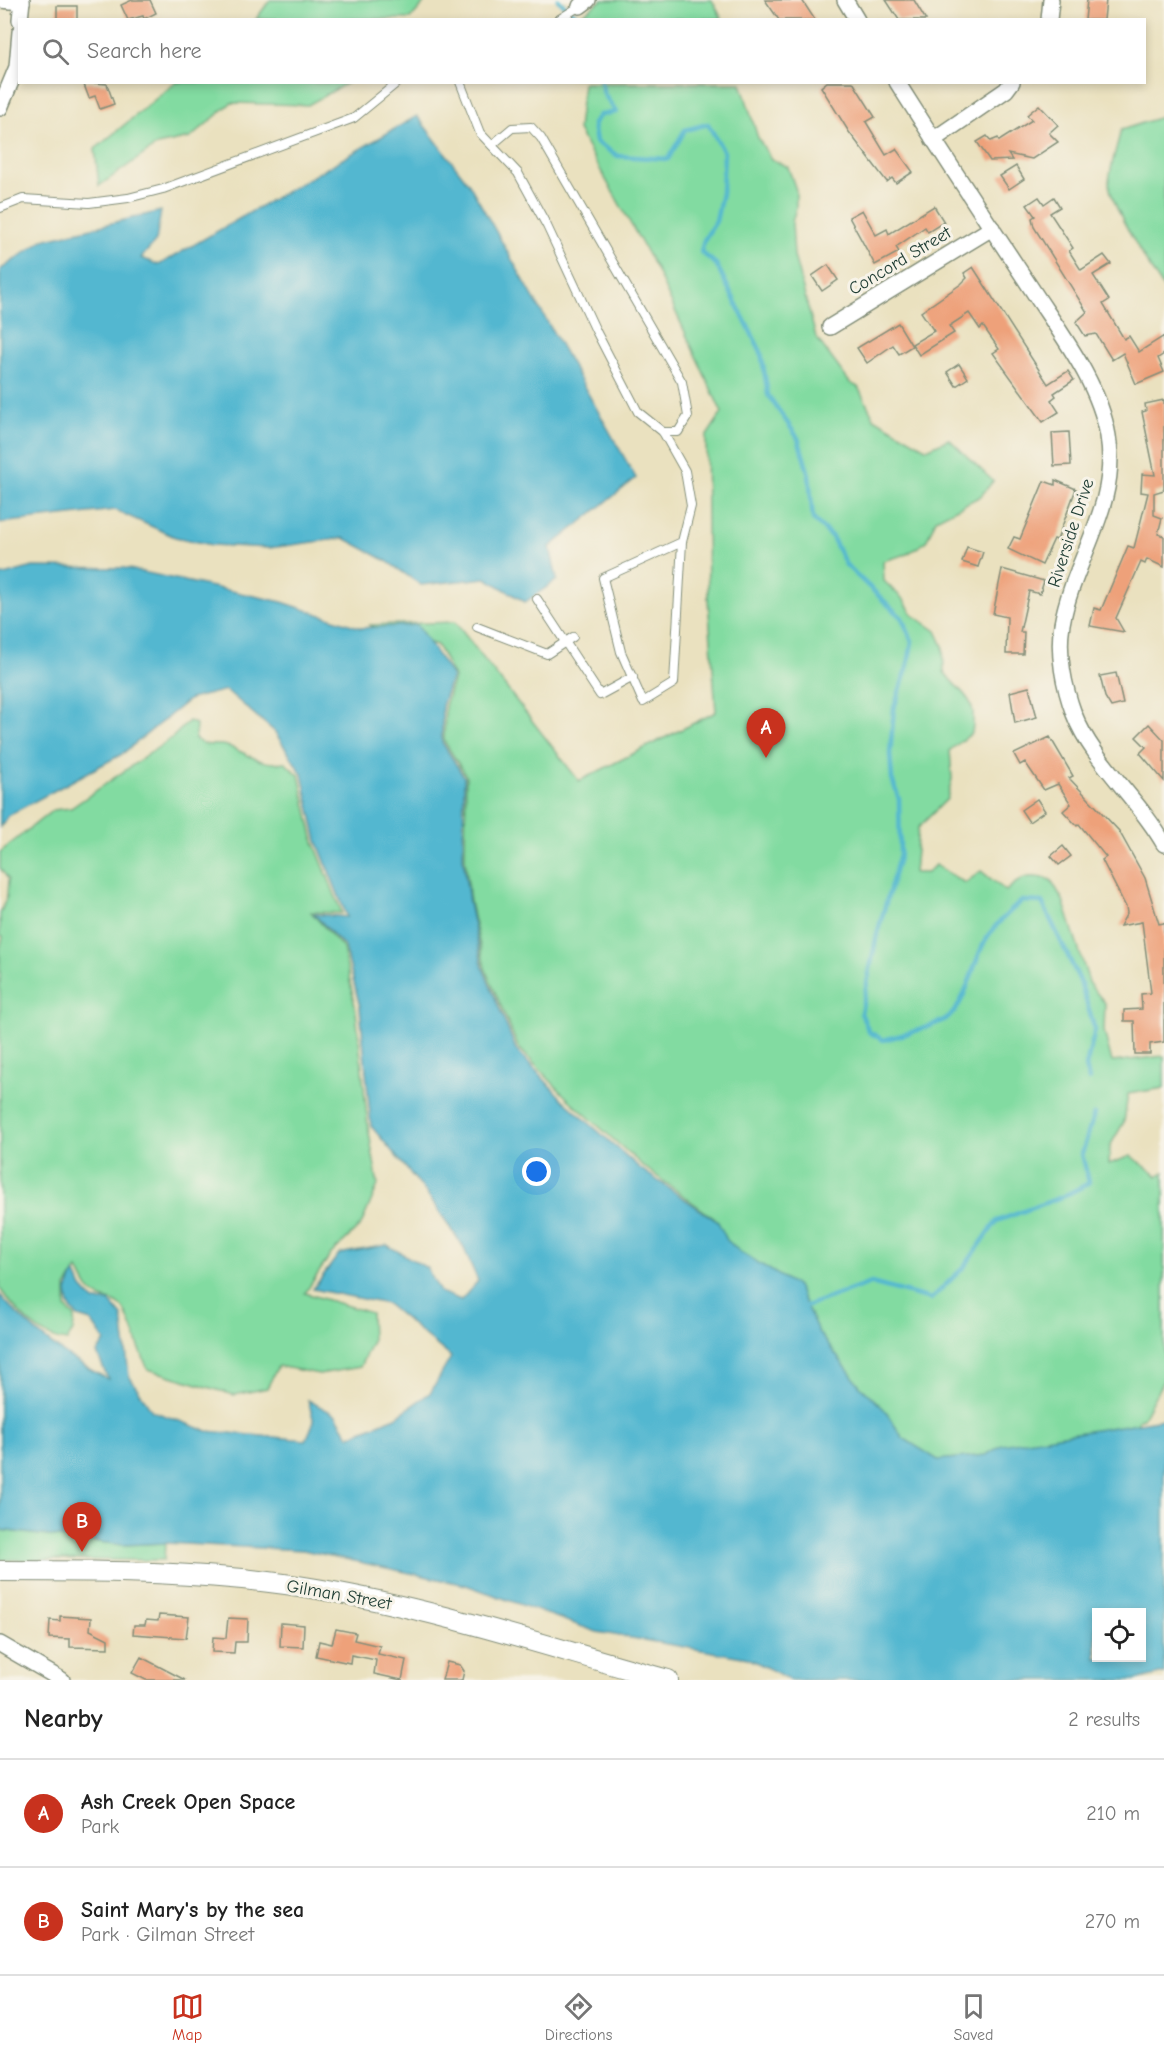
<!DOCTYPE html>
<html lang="en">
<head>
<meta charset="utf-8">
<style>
  :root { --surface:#fff; --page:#f6f6f6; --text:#222; --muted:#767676; --line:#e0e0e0; --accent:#c8321e }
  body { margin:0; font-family:"Comic Neue",sans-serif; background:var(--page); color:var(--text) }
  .controls { position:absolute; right:18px; bottom:18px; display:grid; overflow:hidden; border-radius:0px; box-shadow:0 3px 9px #0003 }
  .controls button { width:54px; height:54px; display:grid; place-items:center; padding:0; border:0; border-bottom:2px solid var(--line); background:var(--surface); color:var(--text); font:30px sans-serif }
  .you { position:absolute; left:537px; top:1172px; width:21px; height:21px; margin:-15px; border:4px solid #fff; border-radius:50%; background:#1a73e8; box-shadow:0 0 0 9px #1a73e833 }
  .badge { display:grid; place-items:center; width:39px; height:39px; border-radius:50%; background:var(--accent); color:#fff; font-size:20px; font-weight:700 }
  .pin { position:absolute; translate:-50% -50px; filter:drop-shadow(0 2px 3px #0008) }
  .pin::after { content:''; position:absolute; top:32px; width:21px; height:18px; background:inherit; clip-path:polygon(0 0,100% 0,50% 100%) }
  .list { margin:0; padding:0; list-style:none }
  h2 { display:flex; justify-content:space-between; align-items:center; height:78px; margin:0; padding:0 24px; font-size:26px }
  h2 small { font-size:20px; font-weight:400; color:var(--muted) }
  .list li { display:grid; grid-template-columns:39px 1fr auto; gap:18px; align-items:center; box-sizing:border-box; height:108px; padding:0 24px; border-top:2px solid var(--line) }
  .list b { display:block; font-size:22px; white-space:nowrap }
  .list p { margin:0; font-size:20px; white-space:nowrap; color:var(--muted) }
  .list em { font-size:20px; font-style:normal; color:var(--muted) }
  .icon { flex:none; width:33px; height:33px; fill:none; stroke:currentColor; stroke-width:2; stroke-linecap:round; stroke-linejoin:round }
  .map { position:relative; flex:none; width:1164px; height:1680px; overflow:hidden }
  .search { position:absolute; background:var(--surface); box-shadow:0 3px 9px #0003; left:18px; right:18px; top:18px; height:66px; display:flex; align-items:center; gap:15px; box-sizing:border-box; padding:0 21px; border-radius:0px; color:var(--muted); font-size:22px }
  .sheet { height:294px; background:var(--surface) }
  nav { display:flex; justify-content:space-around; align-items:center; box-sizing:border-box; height:84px; border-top:2px solid var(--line); background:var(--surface); font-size:16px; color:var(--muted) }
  nav a { display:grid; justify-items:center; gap:3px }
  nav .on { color:var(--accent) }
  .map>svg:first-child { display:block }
</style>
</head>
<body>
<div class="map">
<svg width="1164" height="1680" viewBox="0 0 1164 1680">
  <rect width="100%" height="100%" fill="#f7f3e8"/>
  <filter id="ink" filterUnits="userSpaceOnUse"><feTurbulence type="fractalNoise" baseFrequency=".0167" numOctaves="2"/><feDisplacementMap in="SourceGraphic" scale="12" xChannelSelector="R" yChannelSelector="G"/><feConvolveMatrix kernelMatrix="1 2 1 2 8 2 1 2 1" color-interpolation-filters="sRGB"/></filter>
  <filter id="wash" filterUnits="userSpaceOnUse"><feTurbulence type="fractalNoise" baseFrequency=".008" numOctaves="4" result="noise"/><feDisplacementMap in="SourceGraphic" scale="24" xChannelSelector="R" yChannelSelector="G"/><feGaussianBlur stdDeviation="1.35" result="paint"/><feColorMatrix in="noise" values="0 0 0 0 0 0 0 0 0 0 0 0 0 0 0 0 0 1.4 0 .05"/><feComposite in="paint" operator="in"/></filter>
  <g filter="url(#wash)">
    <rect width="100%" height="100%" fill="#eae1bf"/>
    <!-- green -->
    <g fill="#82dba1" stroke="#508c6a" stroke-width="1.5">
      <path d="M270,0H427L410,19H256Z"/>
      <path d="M602,0H712L722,19H576Z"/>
      <path d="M175,83V82L347,83L308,105L231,103L190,138L157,145L99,186L95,149Z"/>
      <path d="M583,83H741L758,138L771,159L788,167L796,190V208L792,222L794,256L816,337L850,383L858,387L874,418L927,449L949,439L993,481L981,496L936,519L926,542L907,554L883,561L884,581L904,600L913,615L936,631L943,646L944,672C963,697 978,696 972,733L950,750L952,779L947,799L918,828L914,873H927L935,865L965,883L981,871L1006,891C1023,875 1030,874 1051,880L1063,900L1090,985L1105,1003L1104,1031L1112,1062L1164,1056V1088L1128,1094L1124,1122L1110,1146L1109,1164L1131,1156L1158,1176L1164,1172V1379L1143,1418L1139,1419L1132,1436L931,1468L901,1448L711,1227L715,1219L643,1166L567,1098L518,1047L485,968L470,902L465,858L466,776L444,741L445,706L454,677L437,645L368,625L455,622L579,781L716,712L708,599L706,437L722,413L656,269L578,130Z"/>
      <path d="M1164,116V289C1151,270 1108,202 1109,181C1111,164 1117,146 1121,130Z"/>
      <path d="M189,721L196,724L195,739C210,750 216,741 230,747C248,754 264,767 284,762L299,775L314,842L342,913L311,912L343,948L356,1011L368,1127L378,1185L361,1225L331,1254L305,1293L371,1313L372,1341L360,1367L319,1374L278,1366L267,1388L234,1395L148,1369C142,1358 128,1312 122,1307C114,1299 105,1301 97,1296C87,1291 83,1279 78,1269L66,1287V1308L75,1317L73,1330L67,1341C37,1338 17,1311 0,1289V949L3,937L0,935V914L7,896L8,879L0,868V852L53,810L71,808L173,737Z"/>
      <path d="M0,1530L123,1545L165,1543L164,1560H0Z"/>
    </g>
    <!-- water -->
    <g fill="#52b7d0" stroke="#387a82" stroke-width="1.5" fill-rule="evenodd">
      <path d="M417,116L469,184L636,478L550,547L557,580L525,602L486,578L421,585L385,560L344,538L269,548L212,545L175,537L115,510L0,523V270L43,240L161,211L156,241L141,258L159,265Z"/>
      <path d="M33,567L124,568L282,602L361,628L417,625L452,676L442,706V742L464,777L463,857L469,903L483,968L516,1049L563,1100L641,1169L718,1222L727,1240L740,1252L797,1286L819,1333L861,1387L884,1409L903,1438L938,1460L986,1455L1002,1445L1164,1419V1673L1136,1680H791L748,1658L597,1632L466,1585L303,1550L165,1543L123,1545L0,1530V1295C30,1331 66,1358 108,1379L97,1353L105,1341L91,1321L78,1317L69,1306L67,1291L75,1272L82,1288L94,1301H109L122,1316L129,1376L152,1411L207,1431L306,1440L314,1422L308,1400L336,1415L349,1436L396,1417L431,1392L451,1357L387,1304L313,1289L339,1254L387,1245L427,1268L440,1292L461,1300L478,1281L463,1246L426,1192L371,1126L360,1007L345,947L314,914L347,917L317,841L302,774L275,732L226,690L190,699L122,754L9,815L0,827V576ZM1096,1612H1142V1658H1096Z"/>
    </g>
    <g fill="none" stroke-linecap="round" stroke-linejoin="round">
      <!-- stream -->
      <g stroke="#52b7d0" stroke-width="4.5">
        <path d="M558,0L582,20"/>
        <path d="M601,82L604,94L616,112L600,115L593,124L596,142L618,156L668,159L685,130L708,124L724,152L722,193L716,221L704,240L701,252L716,264L761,352L768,395L798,438L809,475L813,519L832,537L846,565L902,618L912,641L908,665L894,708L890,754L892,779L899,799L900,854L877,934L861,1013L869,1032L883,1040C899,1036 942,1025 952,1014C967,998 974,961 985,941C993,926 1009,912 1022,901L1042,902L1080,981L1095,1030L1086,1066L1089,1080"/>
        <path d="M803,1307L871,1283L931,1299L964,1267L997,1221L1064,1196L1089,1183L1082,1154L1094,1114"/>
      </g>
    </g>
    <g id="blocks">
      <!-- building -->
      <g fill="#eea17a">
        <path d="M132,0H150L156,13L144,19L143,16L128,20L121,5Z"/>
        <path d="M765,0H802L815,20H779Z"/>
        <path d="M886,0H914L926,20H899Z"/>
        <path d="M1087,0H1106L1104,20H1085Z"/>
        <rect x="57" y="6" width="20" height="14"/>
        <path d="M83,82L107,84L114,104L100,109L95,96L89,98Z"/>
        <path d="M827,82H853L875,117L866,122L886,155L896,149L913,172L896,183L892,178L887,182L849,132L821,87Z"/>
        <path d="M1039,105L1058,125L1049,133L1058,142L1032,159L1008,154L1012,160L990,161L977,142L987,136L991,141L998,138L999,141L1032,120L1027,115Z"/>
        <path d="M1016,166L1024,179L1009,189L1000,176Z"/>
        <path d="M1039,197L1044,204L1054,197L1060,207L1050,213L1073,248L1069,251L1081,270L1104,255L1111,264L1093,275L1109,300L1103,304L1124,339L1129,336L1139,352L1164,336V354L1158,358L1164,372L1136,384L1123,353L1112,360L1096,334L1085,336L1076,322L1087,312L1034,227L1032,218L1035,216L1027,205Z"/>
        <path d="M934,206L944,222L928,232L925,227L896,247L899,252L875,265L849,217L862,210L876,235L887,229L889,234Z"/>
        <path d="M828,265L838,280L822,291L812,276Z"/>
        <path d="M973,267L1048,384L1068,371L1074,380L1054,393L1056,396L1051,400L1059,412L1043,422L993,353L999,349L983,326L980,329L969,313L949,326L954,333L919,355L912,344L934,331L921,312L961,284L967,278L964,273Z"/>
        <path d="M898,323L912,346L899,354L893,345L867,363L857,348Z"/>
        <path d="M959,364L968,378L956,386L947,372Z"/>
        <path d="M1164,400V490L1154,493V515L1162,518L1158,534L1164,536V567L1147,559L1145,564L1141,562L1116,618L1124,632L1090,626L1094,608L1101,610L1128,546L1134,548L1148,493L1141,492L1142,474L1155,475L1142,412L1146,411L1145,404Z"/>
        <path d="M1069,432L1071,465L1054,466L1052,433Z"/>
        <path d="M1055,480L1076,489L1057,540L1054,539L1042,565L1008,549L1014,537L1020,539L1044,481L1055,485Z"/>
        <path d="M967,547L983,552L978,567L962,562Z"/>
        <path d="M1002,569L1044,581L1040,594L1029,591L1020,632H1024L1023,654H1006L1007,617L993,614Z"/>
        <path d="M1116,673L1123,704L1111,707L1105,697L1100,676Z"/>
        <path d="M1029,687L1037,717L1015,723L1010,692Z"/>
        <path d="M1149,724L1164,740V781L1140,753L1146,747L1136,737Z"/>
        <path d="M1050,737L1073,776L1069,778L1119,831L1145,878L1159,924L1164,923V1042L1150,1044V1054H1135L1134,1021H1124V1010L1142,1009L1141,994L1151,993L1142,922L1120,926L1127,913L1126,907L1102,860L1106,857L1079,824L1077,826L1063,811L1071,804L1058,784L1044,790L1025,762L1020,765L1014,754Z"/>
        <path d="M1037,799L1045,811L1029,822L1021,810Z"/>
        <path d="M1063,846L1071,856L1059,865L1051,856Z"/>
        <path d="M159,1615L189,1617L186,1638L133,1634L134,1625H145L146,1620L158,1621Z"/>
        <path d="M60,1616L91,1618L90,1630L108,1639V1648L70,1647V1639L49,1638L50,1620L60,1621Z"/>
        <path d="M228,1618L248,1619L247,1642H235L234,1653L212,1652L213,1637L226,1638Z"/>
        <path d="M281,1623L304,1625L303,1647L280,1646Z"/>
        <path d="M336,1629L356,1633L354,1640L380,1646L378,1654L406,1660L402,1680L374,1674L376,1660L351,1655L350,1663L316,1656L319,1641L332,1644Z"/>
        <path d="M141,1657L185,1680H146L132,1673Z"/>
        <path d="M447,1662L460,1665L464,1671L462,1680H442Z"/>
      </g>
    </g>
  </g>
  <g filter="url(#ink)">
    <use href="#blocks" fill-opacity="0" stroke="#848f7a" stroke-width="1.5"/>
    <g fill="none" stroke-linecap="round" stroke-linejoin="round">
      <defs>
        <g id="service">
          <path d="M558,20L580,6"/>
          <path d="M460,82L480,133L518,173L547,226L596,331L638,412L663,432L685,471L691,506L682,542L674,683L643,702L621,652L603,578L682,542"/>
          <path d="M492,145L512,128L531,127L541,138L682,382L688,416L678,432H663"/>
          <path d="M0,208L23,199L89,203L128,198L163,189L354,118L398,82"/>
          <path d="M537,599L600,695L633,677"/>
          <path d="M477,627L547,654L573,637"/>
        </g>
        <g id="minor">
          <path d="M0,0L22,2"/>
          <path d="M845,0L857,20"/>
          <path d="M580,6L588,0"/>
          <path d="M20,20L22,0"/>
          <path d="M1049,20L1051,0"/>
          <path d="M897,82C941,152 986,220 1031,288C1060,333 1099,382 1108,436C1120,505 1073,560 1062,624C1057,653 1064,687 1074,714C1092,761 1139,799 1164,844"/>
          <path d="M0,108L17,67L20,32"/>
          <path d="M933,140L1006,90L1012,82"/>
          <path d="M830,327L992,228"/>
          <path d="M0,1644L62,1680"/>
        </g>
        <path id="tertiary" d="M0,1571C106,1571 212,1571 317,1589C436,1609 552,1648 668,1680"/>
      </defs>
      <!-- service casing -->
      <use href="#service" stroke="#848f7a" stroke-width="10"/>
      <!-- minor casing -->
      <use href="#minor" stroke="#848f7a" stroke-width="18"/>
      <!-- tertiary casing -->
      <use href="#tertiary" stroke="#848f7a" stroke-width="22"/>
      <!-- service -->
      <use href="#service" stroke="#fff" stroke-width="8"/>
      <!-- minor -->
      <use href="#minor" stroke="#fff" stroke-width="15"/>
      <!-- tertiary -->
      <use href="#tertiary" stroke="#fff" stroke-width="20"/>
    </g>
  </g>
  <g text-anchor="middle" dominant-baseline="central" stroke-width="6" stroke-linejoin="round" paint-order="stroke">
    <!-- street labels -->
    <g font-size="18" fill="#1f3d34" stroke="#f7f3e8">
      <text transform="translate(900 261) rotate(-31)">Concord Street</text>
      <text transform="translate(1071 533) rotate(-72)">Riverside Drive</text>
      <text transform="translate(339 1595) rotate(10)">Gilman Street</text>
    </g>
  </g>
</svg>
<div class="controls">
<button><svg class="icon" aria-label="locate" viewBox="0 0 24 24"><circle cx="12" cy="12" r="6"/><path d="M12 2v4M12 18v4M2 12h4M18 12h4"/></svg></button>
</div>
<div class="you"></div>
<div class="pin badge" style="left:766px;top:758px">A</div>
<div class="pin badge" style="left:82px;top:1552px">B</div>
<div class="search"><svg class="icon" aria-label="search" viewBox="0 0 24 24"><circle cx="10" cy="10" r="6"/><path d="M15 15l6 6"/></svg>Search here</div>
</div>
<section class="sheet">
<h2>Nearby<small>2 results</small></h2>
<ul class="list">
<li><span class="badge">A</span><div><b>Ash Creek Open Space</b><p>Park</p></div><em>210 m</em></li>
<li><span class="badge">B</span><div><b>Saint Mary's by the sea</b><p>Park · Gilman Street</p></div><em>270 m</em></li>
</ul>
</section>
<nav>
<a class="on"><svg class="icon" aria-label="map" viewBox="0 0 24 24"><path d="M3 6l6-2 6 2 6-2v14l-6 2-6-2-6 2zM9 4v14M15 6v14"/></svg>Map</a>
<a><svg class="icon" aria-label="directions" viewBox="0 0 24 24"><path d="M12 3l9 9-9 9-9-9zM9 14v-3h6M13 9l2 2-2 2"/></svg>Directions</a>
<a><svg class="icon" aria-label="saved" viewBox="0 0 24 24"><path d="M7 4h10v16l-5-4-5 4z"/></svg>Saved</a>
</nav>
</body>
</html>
